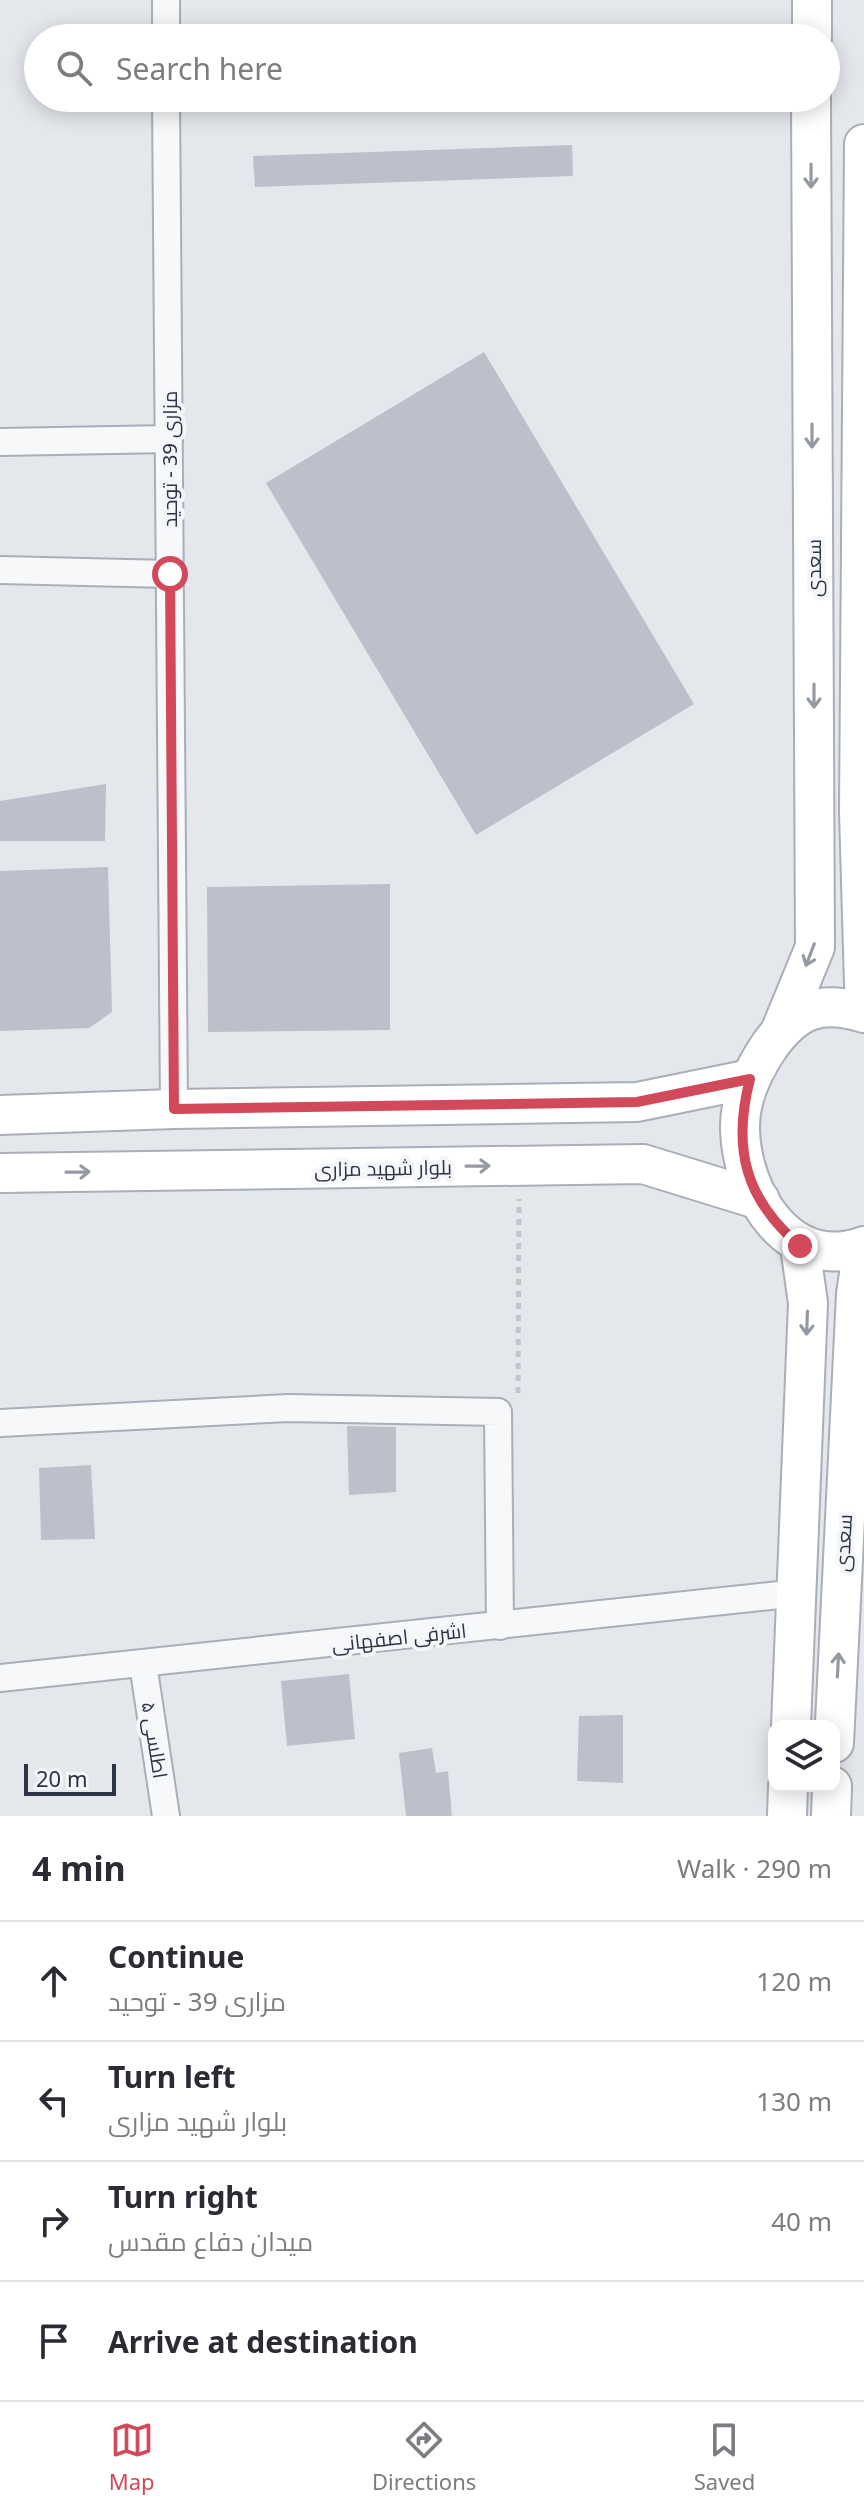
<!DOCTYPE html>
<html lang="en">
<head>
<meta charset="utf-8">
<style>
  :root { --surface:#fff; --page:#f7f7f7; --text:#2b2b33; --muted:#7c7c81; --line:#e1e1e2; --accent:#d1495b }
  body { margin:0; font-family:"Noto Sans",Cairo,sans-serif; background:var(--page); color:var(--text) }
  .controls { position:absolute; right:24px; bottom:24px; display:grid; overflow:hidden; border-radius:16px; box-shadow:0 4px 20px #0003 }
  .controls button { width:72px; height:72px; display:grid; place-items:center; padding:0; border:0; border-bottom:2px solid var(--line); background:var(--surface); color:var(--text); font:40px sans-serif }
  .scale { position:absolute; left:24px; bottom:20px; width:92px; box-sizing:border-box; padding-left:8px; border:4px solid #2b3445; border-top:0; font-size:22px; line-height:28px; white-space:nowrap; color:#2b3445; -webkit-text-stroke:6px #f4f6f9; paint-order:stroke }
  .stop { position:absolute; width:24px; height:24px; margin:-18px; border:6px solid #d1495b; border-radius:50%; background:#fff }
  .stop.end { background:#d1495b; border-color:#fff; box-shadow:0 2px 8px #0008 }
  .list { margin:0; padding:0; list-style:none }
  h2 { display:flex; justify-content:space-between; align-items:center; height:104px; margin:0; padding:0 32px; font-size:34px }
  h2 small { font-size:26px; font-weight:400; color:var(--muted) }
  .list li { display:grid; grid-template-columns:52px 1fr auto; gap:24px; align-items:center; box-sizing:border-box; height:120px; padding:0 32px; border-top:2px solid var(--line) }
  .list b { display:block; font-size:30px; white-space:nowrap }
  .list p { margin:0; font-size:26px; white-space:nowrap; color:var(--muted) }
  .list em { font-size:26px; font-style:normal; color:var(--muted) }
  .icon { flex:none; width:44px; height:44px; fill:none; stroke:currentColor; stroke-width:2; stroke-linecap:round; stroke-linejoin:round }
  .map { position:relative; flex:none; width:864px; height:1816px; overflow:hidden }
  .search { position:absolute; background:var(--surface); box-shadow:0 4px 20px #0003; left:24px; right:24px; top:24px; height:88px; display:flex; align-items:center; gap:20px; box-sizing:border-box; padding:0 28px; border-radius:44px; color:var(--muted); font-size:30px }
  .sheet { height:584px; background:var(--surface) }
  nav { display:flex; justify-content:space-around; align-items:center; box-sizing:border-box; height:112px; border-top:2px solid var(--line); background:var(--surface); font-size:22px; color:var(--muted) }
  nav a { display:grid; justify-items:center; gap:4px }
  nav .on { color:var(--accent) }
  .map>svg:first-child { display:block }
</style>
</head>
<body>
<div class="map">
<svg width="864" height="1816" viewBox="0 0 864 1816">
  <rect width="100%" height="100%" fill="#e4e7ec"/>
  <!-- building -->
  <g fill="#bbc0ca">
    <path d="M572,145L573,176L255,187L253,156Z"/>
    <path d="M484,352L694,704L476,835L266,483Z"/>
    <path d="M106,784L105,841H0V801Z"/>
    <path d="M108,867L112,1012L89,1028L0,1031V871Z"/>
    <path d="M390,884V1030L208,1032L207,887Z"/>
    <path d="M347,1426L396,1427V1492L349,1495Z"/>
    <path d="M91,1465L95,1539L41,1540L39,1468Z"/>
    <path d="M349,1674L355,1739L287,1746L281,1681Z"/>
    <path d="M623,1715V1783L577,1781L579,1716Z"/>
    <path d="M432,1748L436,1773L448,1771L452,1816H406L399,1753Z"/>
  </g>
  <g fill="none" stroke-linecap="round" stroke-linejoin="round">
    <defs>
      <g id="street">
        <path d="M166,0V38"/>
        <path d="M166,98L174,1109"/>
        <path d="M0,442L169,439"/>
        <path d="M0,570L170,574"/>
        <path d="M0,1423L288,1408L498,1412L500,1626"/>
        <path d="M143,1664L166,1816"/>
        <path d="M0,1678L798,1593"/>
      </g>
      <g id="secondary">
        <path d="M812,38V0"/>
        <path d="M864,144L859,812L864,985"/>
        <path d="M864,1013C821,1000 797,1008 770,1045C753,1070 739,1099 740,1130C742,1196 790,1273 864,1246"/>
        <path d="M780,1032L815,947L811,98"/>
        <path d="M0,1115L174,1109L637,1102L750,1079"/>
        <path d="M0,1173L643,1164L760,1200"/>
        <path d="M791,1726L808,1303L800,1246"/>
        <path d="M834,1743L856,1294L863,1247"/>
        <path d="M787,1816L788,1786"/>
        <path d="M831,1816L832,1786"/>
      </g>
    </defs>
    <!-- street casing -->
    <use href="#street" stroke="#a9aeb7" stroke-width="30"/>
    <!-- secondary casing -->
    <use href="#secondary" stroke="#a9aeb7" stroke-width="42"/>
    <!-- path -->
    <path stroke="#c2c5cb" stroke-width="5" stroke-dasharray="6 6" stroke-linecap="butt" d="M518,1393L519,1199"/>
    <!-- street -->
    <use href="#street" stroke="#f7f8fa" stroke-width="26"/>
    <!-- secondary -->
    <use href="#secondary" stroke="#fff" stroke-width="38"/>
  </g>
  <!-- one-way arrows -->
  <defs><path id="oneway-shaft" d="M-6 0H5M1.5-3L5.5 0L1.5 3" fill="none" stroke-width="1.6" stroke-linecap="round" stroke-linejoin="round" transform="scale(2)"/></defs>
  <g stroke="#959aa2">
    <use href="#oneway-shaft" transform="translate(811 176) rotate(90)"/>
    <use href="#oneway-shaft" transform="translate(812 436) rotate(90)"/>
    <use href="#oneway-shaft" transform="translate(814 696) rotate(90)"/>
    <use href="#oneway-shaft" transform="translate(810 955) rotate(111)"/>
    <use href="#oneway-shaft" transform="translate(478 1166) rotate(-1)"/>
    <use href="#oneway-shaft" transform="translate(78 1172) rotate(-1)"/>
    <use href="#oneway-shaft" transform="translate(807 1323) rotate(92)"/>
    <use href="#oneway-shaft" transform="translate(838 1665) rotate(-87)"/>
  </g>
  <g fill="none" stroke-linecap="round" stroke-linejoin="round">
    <!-- route -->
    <path stroke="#d1495b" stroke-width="10" d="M170,574L174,1109L637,1102L750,1079C732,1148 745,1199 800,1246"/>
  </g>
  <g text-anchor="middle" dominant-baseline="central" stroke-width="8" stroke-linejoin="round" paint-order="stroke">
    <!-- street labels -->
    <g font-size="20" fill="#2b3445" stroke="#f4f6f9">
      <text transform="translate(169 459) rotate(-90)">مزاری 39 - توحید</text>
      <text transform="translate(813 568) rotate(-90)">سعدی</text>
      <text transform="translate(383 1168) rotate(-1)">بلوار شهید مزاری</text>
      <text transform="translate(843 1543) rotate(-87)">سعدی</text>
      <text transform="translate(399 1637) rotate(-6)">اشرفی اصفهانی</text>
      <text transform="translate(155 1740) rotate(81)">اطلسی ۵</text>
    </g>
  </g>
</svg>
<div class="controls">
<button><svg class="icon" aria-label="layers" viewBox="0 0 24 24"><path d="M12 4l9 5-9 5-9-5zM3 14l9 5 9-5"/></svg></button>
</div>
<div class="scale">20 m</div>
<div class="stop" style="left:170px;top:574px"></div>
<div class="stop end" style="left:800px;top:1246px"></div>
<div class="search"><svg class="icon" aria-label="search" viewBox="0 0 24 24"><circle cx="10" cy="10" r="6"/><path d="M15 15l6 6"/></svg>Search here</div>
</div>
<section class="sheet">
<h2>4 min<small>Walk · 290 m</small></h2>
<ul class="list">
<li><svg class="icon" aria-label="ahead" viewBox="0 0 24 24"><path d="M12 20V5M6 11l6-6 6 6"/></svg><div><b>Continue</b><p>مزاری 39 - توحید</p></div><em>120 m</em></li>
<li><svg class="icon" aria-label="left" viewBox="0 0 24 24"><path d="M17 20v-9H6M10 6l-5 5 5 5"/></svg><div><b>Turn left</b><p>بلوار شهید مزاری</p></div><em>130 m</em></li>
<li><svg class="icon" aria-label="right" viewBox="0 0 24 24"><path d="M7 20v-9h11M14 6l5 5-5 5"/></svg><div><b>Turn right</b><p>میدان دفاع مقدس</p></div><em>40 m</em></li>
<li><svg class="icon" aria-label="arrive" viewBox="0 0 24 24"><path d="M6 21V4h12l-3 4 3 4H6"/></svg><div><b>Arrive at destination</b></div></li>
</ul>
</section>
<nav>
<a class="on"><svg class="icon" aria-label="map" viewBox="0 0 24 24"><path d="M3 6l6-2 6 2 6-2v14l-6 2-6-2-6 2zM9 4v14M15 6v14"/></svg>Map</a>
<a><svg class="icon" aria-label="directions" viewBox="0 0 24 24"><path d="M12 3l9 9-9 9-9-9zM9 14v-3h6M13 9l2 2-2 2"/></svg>Directions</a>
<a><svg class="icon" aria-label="saved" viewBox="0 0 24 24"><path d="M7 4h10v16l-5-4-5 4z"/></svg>Saved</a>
</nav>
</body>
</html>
